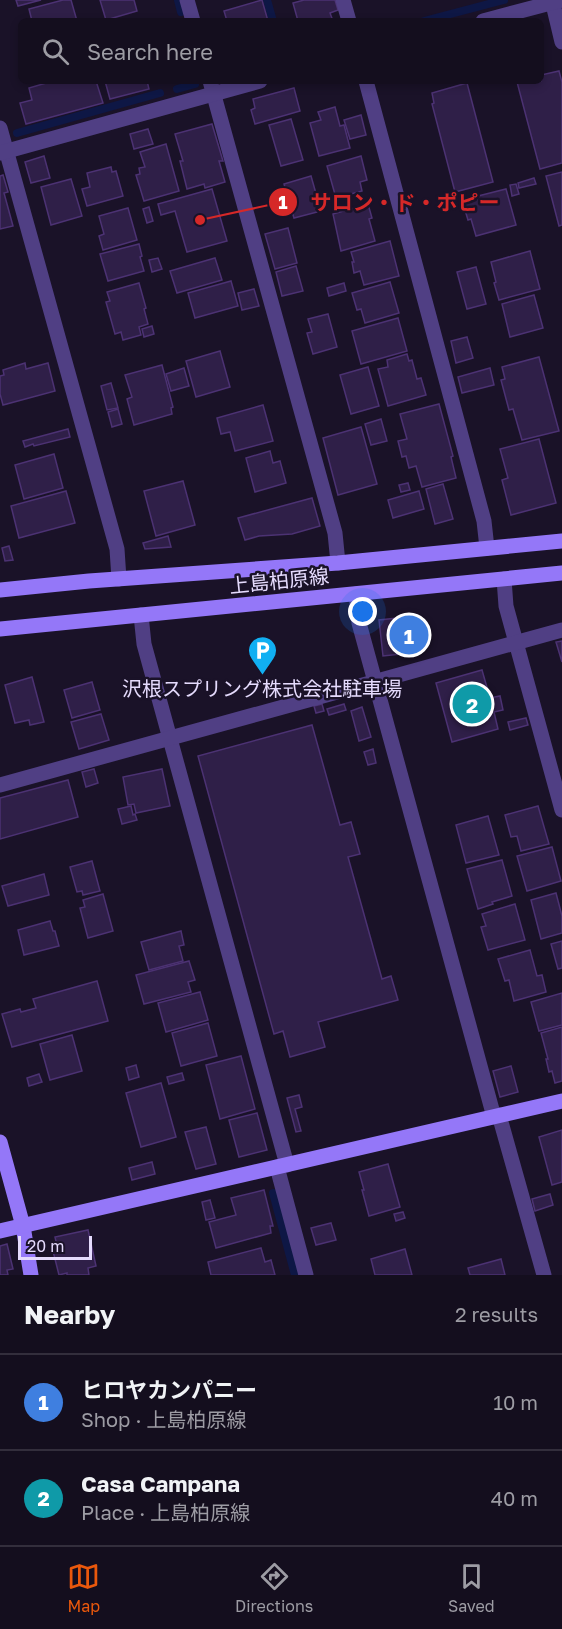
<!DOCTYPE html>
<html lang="en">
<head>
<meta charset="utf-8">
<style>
  :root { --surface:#140e1e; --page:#211c2b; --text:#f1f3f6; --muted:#9d9ca4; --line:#332e3c; --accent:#ea580c }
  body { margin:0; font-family:"Golos Text","Noto Sans JP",sans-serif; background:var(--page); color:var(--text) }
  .scale { position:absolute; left:18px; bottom:15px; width:74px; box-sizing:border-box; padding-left:6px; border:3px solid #e5dbfd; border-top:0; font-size:16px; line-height:21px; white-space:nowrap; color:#e5dbfd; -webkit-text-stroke:4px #1a1228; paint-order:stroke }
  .you { position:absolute; left:363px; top:612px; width:21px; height:21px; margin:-15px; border:4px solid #fff; border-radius:50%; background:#1a73e8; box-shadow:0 0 0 9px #1a73e833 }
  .badge { display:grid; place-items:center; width:39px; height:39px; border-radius:50%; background:var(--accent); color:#fff; font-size:20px; font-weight:700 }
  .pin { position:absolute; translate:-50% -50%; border:3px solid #fff; box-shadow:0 2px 6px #0006 }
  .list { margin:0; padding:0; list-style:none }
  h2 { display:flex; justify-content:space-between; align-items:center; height:78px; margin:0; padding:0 24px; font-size:26px }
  h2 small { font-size:20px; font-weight:400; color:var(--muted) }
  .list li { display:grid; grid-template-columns:39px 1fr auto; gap:18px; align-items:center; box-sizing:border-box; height:96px; padding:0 24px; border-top:2px solid var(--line) }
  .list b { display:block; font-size:22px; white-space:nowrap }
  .list p { margin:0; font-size:20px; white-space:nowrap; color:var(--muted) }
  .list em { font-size:20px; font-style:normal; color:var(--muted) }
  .icon { flex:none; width:33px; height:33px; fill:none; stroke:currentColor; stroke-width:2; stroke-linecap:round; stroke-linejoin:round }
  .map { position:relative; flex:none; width:562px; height:1275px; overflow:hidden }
  .search { position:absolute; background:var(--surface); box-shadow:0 3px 9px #0003; left:18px; right:18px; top:18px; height:66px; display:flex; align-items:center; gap:15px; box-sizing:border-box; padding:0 21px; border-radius:9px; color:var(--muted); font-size:22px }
  .sheet { height:270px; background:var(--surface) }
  nav { display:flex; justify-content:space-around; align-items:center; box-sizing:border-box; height:84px; border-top:2px solid var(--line); background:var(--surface); font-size:16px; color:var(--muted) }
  nav a { display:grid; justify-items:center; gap:3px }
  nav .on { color:var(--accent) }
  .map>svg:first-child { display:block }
</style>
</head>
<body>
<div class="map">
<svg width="562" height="1275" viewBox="0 0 562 1275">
  <rect width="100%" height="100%" fill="#1a1228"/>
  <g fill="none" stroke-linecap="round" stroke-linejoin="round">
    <!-- stream -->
    <g stroke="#0e1745" stroke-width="8">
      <path d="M178,0L181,12"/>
      <path d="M267,0L273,21"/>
      <path d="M424,21L504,0"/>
      <path d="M177,89L195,84"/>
      <path d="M17,133L160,93"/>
      <path d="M273,1193L295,1275"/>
    </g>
  </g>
  <!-- building -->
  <g fill="#2f1f48" stroke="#4c3273" stroke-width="1.5">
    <path d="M16,0H41L18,6Z"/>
    <path d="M63,0H71L77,21H32L29,9Z"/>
    <path d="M100,0H134L137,11L106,20Z"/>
    <path d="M262,0L268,21H227L224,11Z"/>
    <path d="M304,0H335L338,10L330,13L333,21H298L293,3Z"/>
    <path d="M559,71L562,82V163L540,169L517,82L541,81V75Z"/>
    <path d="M53,81H96L103,103L26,124L20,103L32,100L29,88Z"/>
    <path d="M105,81H147L149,89L110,99Z"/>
    <path d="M467,83L493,182L455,192L432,104L434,103L432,93Z"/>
    <path d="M294,88L300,111L255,124L251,110L255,108L253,99Z"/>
    <path d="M335,107L340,126L344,125L350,148L319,156L310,123L321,120L318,112Z"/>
    <path d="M361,115L366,135L350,139L344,120Z"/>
    <path d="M291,119L303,160L281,166L269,125Z"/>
    <path d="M212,124L223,161H219L225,182L205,188L204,184L187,189L180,161H183L175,134Z"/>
    <path d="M148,129L153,144L134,149L130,134Z"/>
    <path d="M166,144L179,191L144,201L136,175L140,174L139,168L145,167L140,152Z"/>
    <path d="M44,156L50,178L31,183L25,162Z"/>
    <path d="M361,156L367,180L360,182L362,191L336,198L327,166Z"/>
    <path d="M111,167L112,172L116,171L123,196L87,206L82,189L90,187L87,173Z"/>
    <path d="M562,172V225L559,226L546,176Z"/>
    <path d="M3,175L8,192L4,193L13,226L0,229V176Z"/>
    <path d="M311,176L321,211L294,218L284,184Z"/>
    <path d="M534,178L536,184L519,188L518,183Z"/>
    <path d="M71,179L82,216L51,225L41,187Z"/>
    <path d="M516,184L519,194L512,196L510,185Z"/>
    <path d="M212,189L227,241L187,252L175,211L161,215L158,204Z"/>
    <path d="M506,189L516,225L476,236L471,219L468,220L462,200Z"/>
    <path d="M368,204L372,218L369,219L375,241L341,251L333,214Z"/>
    <path d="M149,207L153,221L147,223L143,209Z"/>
    <path d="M128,208L137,240L103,250L99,236L104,234L99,216Z"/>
    <path d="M288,228L297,263L275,269L265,234Z"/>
    <path d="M390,241L399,276L364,285L360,271L354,273L352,262H354L351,252Z"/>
    <path d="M139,244L142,256L140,257L144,271L108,281L100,254Z"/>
    <path d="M530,251L540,289L499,300L494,283L496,282L491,262Z"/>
    <path d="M158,258L162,269L152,272L149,260Z"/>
    <path d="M215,258L222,280L177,293L170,271Z"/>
    <path d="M296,266L303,291L282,296L276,272Z"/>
    <path d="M476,267L486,304L467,309L457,272Z"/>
    <path d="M231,281L238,306L195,318L188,293Z"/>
    <path d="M390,282L399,313L365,323L361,309L357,310L352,293Z"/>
    <path d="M139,283L146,308L144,309L148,324L139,327L141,335L123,340L121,332L115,334L106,302L110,301L107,292Z"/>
    <path d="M344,283L346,291L329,296L327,288Z"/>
    <path d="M254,289L259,306L242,310L238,293Z"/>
    <path d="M534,295L543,328L510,337L502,304Z"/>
    <path d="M328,314L337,347L313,354L307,333L312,332L308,319Z"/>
    <path d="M398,318L407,351L361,364L352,331Z"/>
    <path d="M152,326L154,334L144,337L142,329Z"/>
    <path d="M467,337L473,358L456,363L451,341Z"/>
    <path d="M220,351L230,387L196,397L186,361Z"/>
    <path d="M407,354L409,361L412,360L417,379L421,378L426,395L388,406L378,369L388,367L387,360Z"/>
    <path d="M539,357L559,431L522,440L513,409L509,410L501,380L505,379L502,367Z"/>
    <path d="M25,363L26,369L48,363L55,391L3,405L0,394V376L4,375L3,370Z"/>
    <path d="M162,365L173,407L171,408L172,414L134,425L127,399L132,397L125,375Z"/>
    <path d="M368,367L379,406L351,414L340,375Z"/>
    <path d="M184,368L189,386L171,391L166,374Z"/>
    <path d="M490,368L494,385L462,393L458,377Z"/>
    <path d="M111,383L118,408L107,410L101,386Z"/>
    <path d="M439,404L453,456L451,457L456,478L422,487L416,466L409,468L406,456L402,457L398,441L407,439L400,414Z"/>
    <path d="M263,405L273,441L235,451L230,432L221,434L217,418Z"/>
    <path d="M118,409L122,424L112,427L108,412Z"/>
    <path d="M381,419L387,441L371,445L365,424Z"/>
    <path d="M361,427L377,484L338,495L323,438Z"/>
    <path d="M68,429L70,437L34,446L33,444L25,447L23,441Z"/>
    <path d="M539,439L556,503L511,515L502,480L508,478L500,449Z"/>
    <path d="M270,451L273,463L280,461L286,483L255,492L246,458Z"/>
    <path d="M54,454L63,488L24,499L15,465Z"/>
    <path d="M183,481L195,525L156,536L144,491Z"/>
    <path d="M408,483L410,490L401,492L399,485Z"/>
    <path d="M443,484L453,519L435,524L426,489Z"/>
    <path d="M66,491L75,523L19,538L11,506Z"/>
    <path d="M419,491L424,509L393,518L388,500Z"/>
    <path d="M312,498L320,526L292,534L259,536L245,540L238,518Z"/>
    <path d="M168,536L171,547L145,549L143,543Z"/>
    <path d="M9,546L13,560L5,561L2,548Z"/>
    <path d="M416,616L420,652L383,656L379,620Z"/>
    <path d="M562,641V662L556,642Z"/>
    <path d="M482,670L490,698L500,696L503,710L494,712L498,729L452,742L436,683Z"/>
    <path d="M32,677L44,722L30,725L29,720L15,723L5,685Z"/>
    <path d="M92,682L100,710L72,718L64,690Z"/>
    <path d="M322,704L324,711L316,713L314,706Z"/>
    <path d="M344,704L346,710L329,715L327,709Z"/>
    <path d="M362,707L371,737L359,741L351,711Z"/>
    <path d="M101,714L109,740L79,749L71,722Z"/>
    <path d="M526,718L528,725L510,730L508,722Z"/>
    <path d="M312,725L340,825L351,822L360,854L348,857L382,979L391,976L398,1000L318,1022L325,1047L290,1057L283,1031L274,1034L198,756Z"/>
    <path d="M373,749L376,763L368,765L364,752Z"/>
    <path d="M94,769L98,783L86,787L82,772Z"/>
    <path d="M162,769L170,806L136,813L134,804L128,805L123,777Z"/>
    <path d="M68,780L78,817L0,839V798Z"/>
    <path d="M131,806L133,815L135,814L137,820L122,824L118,809Z"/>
    <path d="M538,806L549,844L521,851L517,836L511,837L505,815Z"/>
    <path d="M488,816L499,855L466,863L456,825Z"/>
    <path d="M552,847L561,881L527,891L517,856Z"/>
    <path d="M502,860L512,896L492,902L493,904L478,909L467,869Z"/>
    <path d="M92,861L100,891L83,895L82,891L77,892L70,867Z"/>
    <path d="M44,874L49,895L8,906L2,886Z"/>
    <path d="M556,893L562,916V933L541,939L531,900Z"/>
    <path d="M103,894L113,931L88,938L80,908L85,907L83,900Z"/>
    <path d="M515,904L525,940L488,950L481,927L486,926L482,914Z"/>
    <path d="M50,921L53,931H55L59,946L24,955L18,930Z"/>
    <path d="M181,931L184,945L179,946L183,961L149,970L141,942Z"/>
    <path d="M562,941V968L558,969L551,944Z"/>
    <path d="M530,950L537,976L542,975L546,992L514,1001L509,980L505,981L498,959Z"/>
    <path d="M189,961L195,980L188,982L191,992L144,1004L136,975Z"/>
    <path d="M97,981L108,1021L12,1047L2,1014L20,1009L21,1012L36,1008L33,999Z"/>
    <path d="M200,992L208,1020L166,1032L158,1003Z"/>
    <path d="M562,993V1025L539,1031L531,1002Z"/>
    <path d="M208,1023L217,1056L181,1066L172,1033Z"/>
    <path d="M562,1027V1081L555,1083L552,1071L549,1072L546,1059H548L541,1033Z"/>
    <path d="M72,1035L82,1071L50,1080L40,1044Z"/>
    <path d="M241,1056L255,1109L220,1119L206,1065Z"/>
    <path d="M136,1065L139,1077L129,1080L126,1068Z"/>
    <path d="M511,1066L518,1092L500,1097L493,1071Z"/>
    <path d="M182,1073L184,1080L169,1084L167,1077Z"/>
    <path d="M39,1074L42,1082L29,1086L27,1078Z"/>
    <path d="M161,1083L176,1137L141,1147L126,1093Z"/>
    <path d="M299,1095L302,1107L295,1109L301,1131L296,1132L287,1098Z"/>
    <path d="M257,1113L267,1150L239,1157L229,1120Z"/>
    <path d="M206,1127L216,1164L196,1169L185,1132Z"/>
    <path d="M562,1130V1182L552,1185L539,1137Z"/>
    <path d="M152,1162L155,1174L132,1180L129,1168Z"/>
    <path d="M388,1164L400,1207L369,1216L362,1190H364L359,1172Z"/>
    <path d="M264,1190L273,1226H270L271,1233L216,1248L209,1222L236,1215L231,1198Z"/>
    <path d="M550,1194L553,1205L535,1211L532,1199Z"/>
    <path d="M210,1200L215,1218L206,1220L202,1202Z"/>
    <path d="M403,1212L405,1218L396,1221L394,1214Z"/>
    <path d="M331,1223L336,1240L316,1245L311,1228Z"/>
    <path d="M88,1230L96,1266L88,1268L89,1275H67V1273L59,1275L53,1251L58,1250L55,1237Z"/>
    <path d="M7,1244L13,1269L7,1270L8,1275H0V1246Z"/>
    <path d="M261,1248L265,1262L271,1260L275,1275H211L208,1262Z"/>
    <path d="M405,1249L412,1275H375L371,1259Z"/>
    <path d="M501,1259L505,1275H470L468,1268Z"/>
  </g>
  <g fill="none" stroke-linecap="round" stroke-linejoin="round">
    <!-- street -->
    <g stroke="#503f84" stroke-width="15">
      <path d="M187,0L193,21"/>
      <path d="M343,0L349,21"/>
      <path d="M552,0L562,42"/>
      <path d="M483,21L562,0"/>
      <path d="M210,81L335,533L338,563"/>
      <path d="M366,81L484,521L487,548"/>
      <path d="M0,128L117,549L119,579"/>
      <path d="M0,153L260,81"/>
      <path d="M504,579L506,606L562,810"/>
      <path d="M356,594L359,623L494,1117"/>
      <path d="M141,615L144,644L287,1165"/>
      <path d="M0,785L562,630"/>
      <path d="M499,1115L544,1275"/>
      <path d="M277,1167L306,1275"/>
    </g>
    <!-- secondary -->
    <g stroke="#9477f8" stroke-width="15">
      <path d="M0,590L89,581L338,563L562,541"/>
      <path d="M0,629L562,573"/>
      <path d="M0,1142L23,1226L31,1275"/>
      <path d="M0,1231L562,1101"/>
    </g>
  </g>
  <!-- icons -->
  <defs>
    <symbol id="parking-pin" viewBox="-11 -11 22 30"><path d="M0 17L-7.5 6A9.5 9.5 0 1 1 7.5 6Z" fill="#11aff2" stroke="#1a1228"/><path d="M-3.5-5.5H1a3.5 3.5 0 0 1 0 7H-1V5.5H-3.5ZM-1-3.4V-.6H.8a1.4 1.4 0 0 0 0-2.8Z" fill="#fff"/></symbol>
  </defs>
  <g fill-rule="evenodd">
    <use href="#parking-pin" x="246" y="634" width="33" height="45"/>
  </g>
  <g text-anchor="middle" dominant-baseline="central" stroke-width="5" stroke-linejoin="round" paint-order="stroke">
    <!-- street labels -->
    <g font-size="20" fill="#e5dbfd" stroke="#1a1228">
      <text transform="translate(279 580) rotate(-6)">上島柏原線</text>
    </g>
    <!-- poi labels -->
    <g font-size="20" fill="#e5dbfd" stroke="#1a1228">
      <text x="262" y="688">沢根スプリング株式会社駐車場</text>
    </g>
  </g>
  <!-- callouts -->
  <path fill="none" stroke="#d62828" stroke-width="2" d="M200 220L283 202"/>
  <g fill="#d62828" stroke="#1a1228" stroke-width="2">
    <circle cx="200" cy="220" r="6"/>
    <circle cx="283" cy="202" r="15"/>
  </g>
  <g font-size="18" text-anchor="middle" font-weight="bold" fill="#fff">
    <text x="283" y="209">1</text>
  </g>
  <g font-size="21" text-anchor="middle" font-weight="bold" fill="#d62828" stroke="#1a1228" stroke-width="5" stroke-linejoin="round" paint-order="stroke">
    <text x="405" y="210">サロン・ド・ポピー</text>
  </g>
</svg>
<div class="scale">20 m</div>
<div class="you"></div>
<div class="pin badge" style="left:409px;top:635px;background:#3f7fe0">1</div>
<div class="pin badge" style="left:472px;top:704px;background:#0f9aa8">2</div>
<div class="search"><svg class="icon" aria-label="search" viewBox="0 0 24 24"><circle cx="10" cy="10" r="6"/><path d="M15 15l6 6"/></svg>Search here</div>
</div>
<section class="sheet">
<h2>Nearby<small>2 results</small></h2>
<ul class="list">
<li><span class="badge" style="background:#3f7fe0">1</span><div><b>ヒロヤカンパニー</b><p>Shop · 上島柏原線</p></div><em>10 m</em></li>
<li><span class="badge" style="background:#0f9aa8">2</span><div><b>Casa Campana</b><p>Place · 上島柏原線</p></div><em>40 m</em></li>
</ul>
</section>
<nav>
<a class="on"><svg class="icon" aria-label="map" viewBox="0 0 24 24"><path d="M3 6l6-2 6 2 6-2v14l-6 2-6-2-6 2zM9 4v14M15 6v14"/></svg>Map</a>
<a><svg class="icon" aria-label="directions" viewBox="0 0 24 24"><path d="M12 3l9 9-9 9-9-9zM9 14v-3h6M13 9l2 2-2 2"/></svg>Directions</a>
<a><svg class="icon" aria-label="saved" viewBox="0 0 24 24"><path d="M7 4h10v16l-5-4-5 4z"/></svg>Saved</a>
</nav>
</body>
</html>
